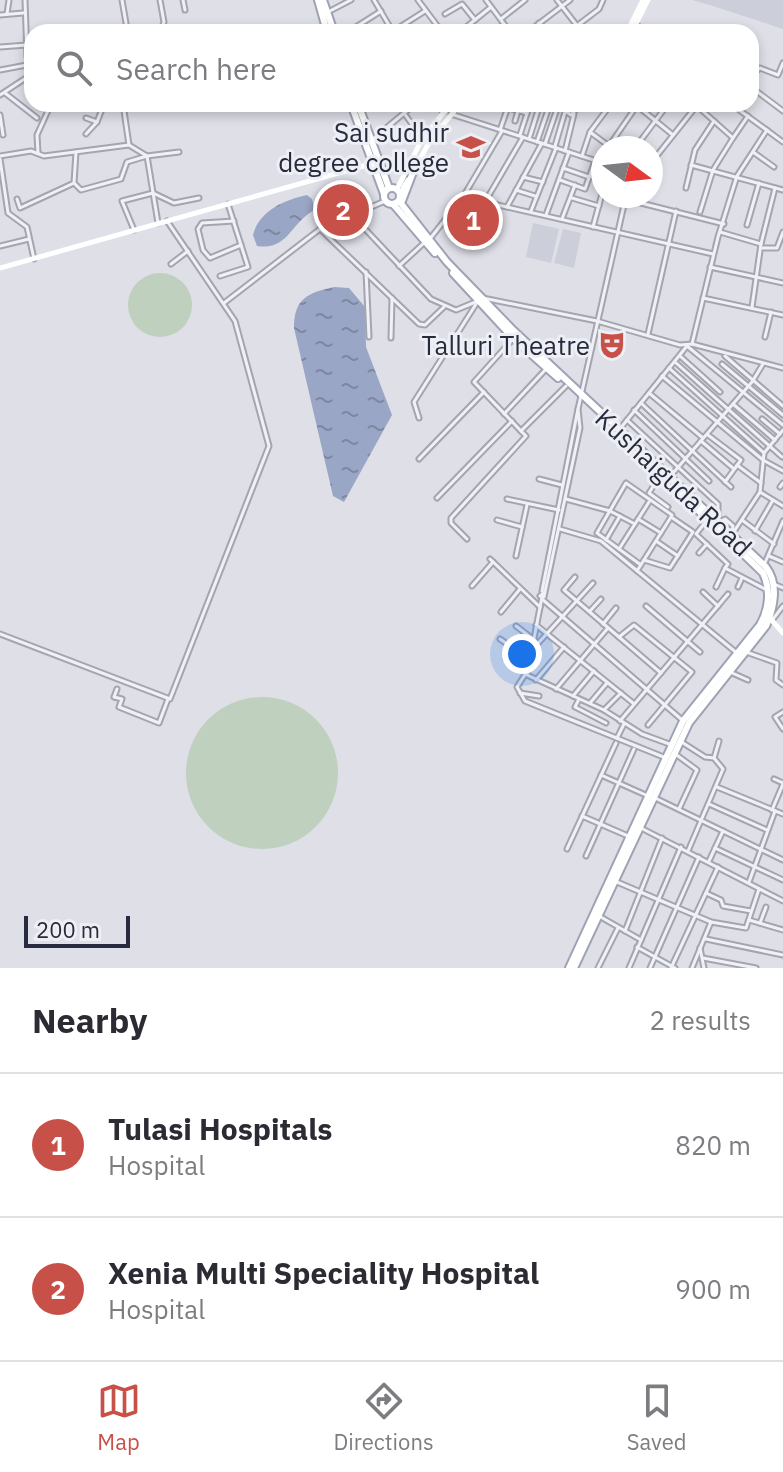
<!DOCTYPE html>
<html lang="en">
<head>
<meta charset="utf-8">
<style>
  :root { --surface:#fff; --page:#f2f2f3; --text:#2b2b33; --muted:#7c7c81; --line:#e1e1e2; --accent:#c75048 }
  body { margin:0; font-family:"IBM Plex Sans",sans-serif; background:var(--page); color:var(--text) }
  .compass { position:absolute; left:591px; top:136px; width:72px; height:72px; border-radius:50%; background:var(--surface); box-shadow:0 4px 12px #0003; rotate:105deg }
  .scale { position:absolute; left:24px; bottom:20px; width:106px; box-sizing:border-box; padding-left:8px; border:4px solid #282b3d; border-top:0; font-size:22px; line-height:28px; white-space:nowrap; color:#282b3d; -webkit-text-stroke:6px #edeff5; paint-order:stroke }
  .you { position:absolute; left:522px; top:654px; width:28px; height:28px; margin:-20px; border:6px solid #fff; border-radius:50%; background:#1a73e8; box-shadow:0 0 0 12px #1a73e833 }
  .badge { display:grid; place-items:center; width:52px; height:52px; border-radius:50%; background:var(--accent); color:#fff; font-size:26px; font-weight:700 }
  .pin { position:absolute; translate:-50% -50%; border:4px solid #fff; box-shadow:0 2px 8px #0006 }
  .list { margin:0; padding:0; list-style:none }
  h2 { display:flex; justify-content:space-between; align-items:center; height:104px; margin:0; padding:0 32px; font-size:34px }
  h2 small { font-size:26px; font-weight:400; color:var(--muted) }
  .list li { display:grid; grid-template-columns:52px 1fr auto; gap:24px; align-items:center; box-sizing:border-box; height:144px; padding:0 32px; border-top:2px solid var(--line) }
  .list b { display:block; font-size:30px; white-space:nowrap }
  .list p { margin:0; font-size:26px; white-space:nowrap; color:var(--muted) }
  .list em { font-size:26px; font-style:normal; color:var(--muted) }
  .icon { flex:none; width:44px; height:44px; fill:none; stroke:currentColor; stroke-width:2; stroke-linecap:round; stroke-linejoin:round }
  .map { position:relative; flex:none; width:783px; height:968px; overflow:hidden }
  .search { position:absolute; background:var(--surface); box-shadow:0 4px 12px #0003; left:24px; right:24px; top:24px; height:88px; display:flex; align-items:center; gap:20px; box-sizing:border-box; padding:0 28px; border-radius:24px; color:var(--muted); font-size:30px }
  .sheet { height:392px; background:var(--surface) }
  nav { display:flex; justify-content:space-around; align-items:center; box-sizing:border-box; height:112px; border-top:2px solid var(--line); background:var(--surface); font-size:22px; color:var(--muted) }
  nav a { display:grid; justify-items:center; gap:4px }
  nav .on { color:var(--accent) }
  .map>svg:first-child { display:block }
</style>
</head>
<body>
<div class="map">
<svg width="783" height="968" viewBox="0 0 783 968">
  <defs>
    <pattern id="water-ripples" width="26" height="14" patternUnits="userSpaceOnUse" patternTransform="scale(2)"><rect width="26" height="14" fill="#9aa6c5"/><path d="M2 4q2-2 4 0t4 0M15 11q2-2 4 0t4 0" fill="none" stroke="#7e87a1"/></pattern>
  </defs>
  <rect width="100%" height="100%" fill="#dedfe7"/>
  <!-- built -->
  <g fill="#ccced9">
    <path d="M692,0H783V29L710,5Z"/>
    <path d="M533,223L559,229L551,263L526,257Z"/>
    <path d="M563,229L581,233L574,268L554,263Z"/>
  </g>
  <!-- green -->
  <g fill="#c0d0bf">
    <circle cx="160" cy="305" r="32"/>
    <circle cx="262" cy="773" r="76"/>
  </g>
  <!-- water -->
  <g fill="url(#water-ripples)">
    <path d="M307,195L312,199L315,210C291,221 289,251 257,246L253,235C259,211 284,200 307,195Z"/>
    <path d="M334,287L349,288L365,307L366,347L392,415L344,502L333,496L294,328C294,299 307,293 334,287Z"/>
  </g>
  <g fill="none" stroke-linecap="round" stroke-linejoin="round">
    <defs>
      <g id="street">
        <path d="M25,0L27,57"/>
        <path d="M122,0L126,23"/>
        <path d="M160,0L164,22L160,32"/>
        <path d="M183,0L185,10"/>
        <path d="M374,0L393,32"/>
        <path d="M418,0L442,32"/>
        <path d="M486,0L510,32"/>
        <path d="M557,0L582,32"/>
        <path d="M328,12L351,0"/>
        <path d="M7,14L9,0"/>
        <path d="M445,14L462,4L475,20"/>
        <path d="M0,15L23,13"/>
        <path d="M501,19L525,0"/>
        <path d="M539,23L546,32"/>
        <path d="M578,25L599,9L603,0"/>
        <path d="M637,25L645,32"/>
        <path d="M348,32L381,11"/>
        <path d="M392,32L425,11"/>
        <path d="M460,32L491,7"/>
        <path d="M493,32L504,24"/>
        <path d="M528,32L570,0"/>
        <path d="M0,47L27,45"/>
        <path d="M0,70L32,64"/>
        <path d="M751,76L760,68L778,75L783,63"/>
        <path d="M751,87L783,111"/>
        <path d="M5,93L37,118"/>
        <path d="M0,95L32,74"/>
        <path d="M123,104L129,145L147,156L179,152"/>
        <path d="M437,104L442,111"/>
        <path d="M556,104L571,115L581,104"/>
        <path d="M635,104L673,135"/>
        <path d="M731,104L783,142"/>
        <path d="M697,106L733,138L748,116"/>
        <path d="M508,108L527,113"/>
        <path d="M404,113L414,127"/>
        <path d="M451,114L603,163"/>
        <path d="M0,115L3,135"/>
        <path d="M86,118L97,122"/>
        <path d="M515,121L520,104"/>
        <path d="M385,129L394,140"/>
        <path d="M500,130L509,104"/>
        <path d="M590,132L609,146L638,104"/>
        <path d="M86,134L97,122L104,104"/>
        <path d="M520,135L530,104"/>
        <path d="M373,139L415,104"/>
        <path d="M529,139L540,104"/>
        <path d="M537,142L550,104"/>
        <path d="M545,144L558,106"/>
        <path d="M555,146L565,112"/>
        <path d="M635,148L668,104"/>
        <path d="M565,151L574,114"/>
        <path d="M753,152L774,167"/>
        <path d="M38,153L37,135L51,104"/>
        <path d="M0,156L31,151L44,156L129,145"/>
        <path d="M582,156L590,132L611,104"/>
        <path d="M0,159L8,213L27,227L34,259"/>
        <path d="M651,163L698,104"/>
        <path d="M691,165L783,190"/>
        <path d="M563,168L589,177"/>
        <path d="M523,177L543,182"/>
        <path d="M560,180L585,189L595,161"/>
        <path d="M74,183L76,152"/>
        <path d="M686,188L695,150L714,121"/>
        <path d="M516,190L535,196"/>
        <path d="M463,197L713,254"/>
        <path d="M572,198L599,206"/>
        <path d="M17,199L20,208L74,183L81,190L121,179L127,162L147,156L158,223"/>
        <path d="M625,199L724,224"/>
        <path d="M485,202L523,137"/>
        <path d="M507,207L542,143"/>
        <path d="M531,211L556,148"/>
        <path d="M700,212L713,170L733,138"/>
        <path d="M351,214L431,299L456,310L478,301"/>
        <path d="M546,215L569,152"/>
        <path d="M562,219L575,185"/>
        <path d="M234,221L202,223L198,229L203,250L210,258L241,245"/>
        <path d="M747,225L759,183"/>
        <path d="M593,227L603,190"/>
        <path d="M320,229L419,324L425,325L444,307"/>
        <path d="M134,230L122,201L153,193L174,203L199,198"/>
        <path d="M720,232L761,244L775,188"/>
        <path d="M429,240L463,197L502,131"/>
        <path d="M0,246L29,239"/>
        <path d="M763,248H777L783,232"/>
        <path d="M171,264L188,251"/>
        <path d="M399,266L425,242"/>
        <path d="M710,267L783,283"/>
        <path d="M366,272L369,337"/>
        <path d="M220,276L248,267L228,204"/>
        <path d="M483,298L597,321L680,345L692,344L718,237L737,176L767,130"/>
        <path d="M703,298L783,315"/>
        <path d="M224,303L320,229L385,201"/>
        <path d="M752,307L761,244"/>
        <path d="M648,334L676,211"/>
        <path d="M765,337L771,312"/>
        <path d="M391,338L392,298"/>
        <path d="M512,340L474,382L521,431L566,386"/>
        <path d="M692,344L783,368"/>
        <path d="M680,356L720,392"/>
        <path d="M725,356L783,406"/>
        <path d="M675,362L782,457"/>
        <path d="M722,364L783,415"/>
        <path d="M669,368L764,453"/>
        <path d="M662,376L763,460L783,471"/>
        <path d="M649,393L703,438"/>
        <path d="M641,403L731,487"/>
        <path d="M733,404L775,440"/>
        <path d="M578,409L626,196"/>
        <path d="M634,410L709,481"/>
        <path d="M504,414L547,368"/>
        <path d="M419,418L414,402L478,301"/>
        <path d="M762,419L780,434"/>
        <path d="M627,420L718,504V523L725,519L733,526L732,533"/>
        <path d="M619,430L687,346L783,425"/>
        <path d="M708,435L741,460L725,482"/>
        <path d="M701,441L734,469"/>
        <path d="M419,459L484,392"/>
        <path d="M737,465L761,483"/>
        <path d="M661,474L649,493L668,507"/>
        <path d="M539,479L562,485"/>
        <path d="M667,480L752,382L763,364"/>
        <path d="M780,487L783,483"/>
        <path d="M760,492L764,453L783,430"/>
        <path d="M437,498L512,421"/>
        <path d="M507,499L559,510"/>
        <path d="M566,499L610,511L635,524"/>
        <path d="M638,519L661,533"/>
        <path d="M708,519L696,534L728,564L725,568L765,589"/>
        <path d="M497,520L522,527"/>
        <path d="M742,520L774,544"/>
        <path d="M560,529L601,541L738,654"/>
        <path d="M755,531L773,500"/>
        <path d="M733,533L760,492L783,506"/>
        <path d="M467,539L451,523V518L526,436L521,431"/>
        <path d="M606,540L620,516"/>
        <path d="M656,541L678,556"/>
        <path d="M619,549L649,502"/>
        <path d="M699,553L707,544"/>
        <path d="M516,556L527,505"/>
        <path d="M769,556L783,562"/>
        <path d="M490,559L540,607"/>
        <path d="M644,560L670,568L693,532L671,517"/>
        <path d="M764,565L783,521"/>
        <path d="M637,571L671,517L672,515L626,483L597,533L641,565"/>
        <path d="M575,577L564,590L661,673"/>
        <path d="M774,584L783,588"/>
        <path d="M472,586L493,562"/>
        <path d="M716,587L725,568"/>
        <path d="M738,587L742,578"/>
        <path d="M542,591L578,409L580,428L545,592L540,596L544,597L545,592"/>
        <path d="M703,592L718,606"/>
        <path d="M542,597L527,675L604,710L642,734L672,745"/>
        <path d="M542,599L681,719"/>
        <path d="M646,606L700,652"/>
        <path d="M590,611L601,599"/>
        <path d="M501,612L520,589"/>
        <path d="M773,619L783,606"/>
        <path d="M603,624L616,608"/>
        <path d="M536,625L633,703"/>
        <path d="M516,626L533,639"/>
        <path d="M0,634L170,699L269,446L235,321L167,221"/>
        <path d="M619,637L634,625L692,672L648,725"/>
        <path d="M500,639L529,659"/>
        <path d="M531,651L593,583"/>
        <path d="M746,652L777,663L776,680L783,685"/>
        <path d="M506,659L526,673L517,687L525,701L666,758"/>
        <path d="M730,672L748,680"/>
        <path d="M536,680L564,647"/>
        <path d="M117,689L114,697L122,699L119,707L159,723L168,699"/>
        <path d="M556,689L608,628"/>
        <path d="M520,693L539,696"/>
        <path d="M573,696L594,671"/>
        <path d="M579,699L575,707L606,723"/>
        <path d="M590,703L607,683"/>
        <path d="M604,710L621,693"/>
        <path d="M783,712L775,717L783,729"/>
        <path d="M620,721L728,594"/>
        <path d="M617,738L624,724"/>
        <path d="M680,741L705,757L714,758"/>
        <path d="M674,753L697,770L679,809"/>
        <path d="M601,775L648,796"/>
        <path d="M774,779L783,783"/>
        <path d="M717,787L783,814"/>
        <path d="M653,797L783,860"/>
        <path d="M709,804L767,830"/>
        <path d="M772,810L783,784"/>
        <path d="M582,816L628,836"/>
        <path d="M639,827L783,901"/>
        <path d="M715,848L783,880"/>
        <path d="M567,849L616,743"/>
        <path d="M688,851L723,769L714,758L719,741"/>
        <path d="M586,856L634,749"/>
        <path d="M709,861L723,831"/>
        <path d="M617,882L711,922L746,928L759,889"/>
        <path d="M749,882L775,811"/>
        <path d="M706,893L721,900L723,906L751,911"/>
        <path d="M599,916L641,940"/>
        <path d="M749,920L783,930"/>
        <path d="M760,923L766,907"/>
        <path d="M625,931L662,838"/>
        <path d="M706,939L783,955"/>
        <path d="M637,947L675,968"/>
        <path d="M700,948L704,968"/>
        <path d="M703,958L756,968"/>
        <path d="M598,968L618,928"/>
        <path d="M629,968L681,847"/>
        <path d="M650,968L699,857"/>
        <path d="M671,968L718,867"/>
        <path d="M692,968L711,922"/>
      </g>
      <g id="primary">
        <path d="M318,0L327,32"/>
        <path d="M323,0L334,32"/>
        <path d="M351,104L384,194"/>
        <path d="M358,104L389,188"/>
        <circle cx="392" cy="196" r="8"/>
        <path d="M399,201L447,262L514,331L766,567C779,584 774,608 766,626L689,723L574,968"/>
        <path d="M402,201L415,167"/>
        <path d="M393,204L435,253"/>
        <path d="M453,273L514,339L558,378"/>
        <path d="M569,968L683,721L760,625C769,609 771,590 763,573L674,487"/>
      </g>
    </defs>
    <!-- street casing -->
    <use href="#street" stroke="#a4a5b1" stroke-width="7"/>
    <!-- primary casing -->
    <use href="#primary" stroke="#9ea2b2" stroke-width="10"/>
    <!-- street -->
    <use href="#street" stroke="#f0f1f5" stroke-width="3"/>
    <!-- secondary -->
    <g stroke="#fff" stroke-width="5">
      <path d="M627,32L643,0"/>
      <path d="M632,32L648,0"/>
      <path d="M415,168L430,141L460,104"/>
      <path d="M397,189L420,143L450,104"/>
      <path d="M400,194L408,180"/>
      <path d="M0,268L374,163"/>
      <path d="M768,616L783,633"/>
    </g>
    <!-- primary -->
    <use href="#primary" stroke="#fff" stroke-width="6"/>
  </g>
  <!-- icons -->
  <defs>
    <symbol id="university-bare" viewBox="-9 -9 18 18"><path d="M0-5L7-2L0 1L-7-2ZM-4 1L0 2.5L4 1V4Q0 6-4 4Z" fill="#c75048" stroke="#edeff5" stroke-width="2.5" paint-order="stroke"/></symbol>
    <symbol id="theatre-bare" viewBox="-9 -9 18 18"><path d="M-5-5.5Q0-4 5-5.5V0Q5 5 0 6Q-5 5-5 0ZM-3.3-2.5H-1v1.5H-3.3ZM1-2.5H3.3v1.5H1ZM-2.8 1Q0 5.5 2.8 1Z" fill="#c75048" stroke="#edeff5" stroke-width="2.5" paint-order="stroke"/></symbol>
  </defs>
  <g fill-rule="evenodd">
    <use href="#university-bare" x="451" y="127" width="40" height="40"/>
    <use href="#theatre-bare" x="592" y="325" width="40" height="40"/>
  </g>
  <g text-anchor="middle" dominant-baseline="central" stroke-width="6" stroke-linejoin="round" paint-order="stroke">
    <!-- poi labels -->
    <g font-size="26" fill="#282b3d" stroke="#edeff5" text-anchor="end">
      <text x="449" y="132">Sai sudhir<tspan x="449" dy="30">degree college</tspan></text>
      <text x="590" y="345">Talluri Theatre</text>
    </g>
    <!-- street labels -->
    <g font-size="26" fill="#282b3d" stroke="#edeff5">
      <text transform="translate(674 482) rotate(43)">Kushaiguda Road</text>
    </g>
  </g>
</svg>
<svg class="compass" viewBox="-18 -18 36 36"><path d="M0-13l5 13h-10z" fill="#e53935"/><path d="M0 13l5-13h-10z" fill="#7c7c81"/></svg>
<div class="scale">200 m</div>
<div class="you"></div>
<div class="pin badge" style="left:473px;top:220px">1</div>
<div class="pin badge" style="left:343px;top:210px">2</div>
<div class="search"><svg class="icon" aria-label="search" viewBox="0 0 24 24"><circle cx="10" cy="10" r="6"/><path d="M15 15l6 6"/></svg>Search here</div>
</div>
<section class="sheet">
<h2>Nearby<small>2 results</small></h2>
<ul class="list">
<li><span class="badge">1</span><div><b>Tulasi Hospitals</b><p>Hospital</p></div><em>820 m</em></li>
<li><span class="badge">2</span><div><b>Xenia Multi Speciality Hospital</b><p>Hospital</p></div><em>900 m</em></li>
</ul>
</section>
<nav>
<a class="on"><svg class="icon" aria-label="map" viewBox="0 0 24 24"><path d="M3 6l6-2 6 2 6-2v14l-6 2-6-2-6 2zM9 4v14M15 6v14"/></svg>Map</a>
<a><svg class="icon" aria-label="directions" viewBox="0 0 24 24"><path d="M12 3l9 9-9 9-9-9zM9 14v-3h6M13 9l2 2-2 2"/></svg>Directions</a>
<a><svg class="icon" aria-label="saved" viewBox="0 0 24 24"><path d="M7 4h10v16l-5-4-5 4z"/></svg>Saved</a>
</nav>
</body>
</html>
